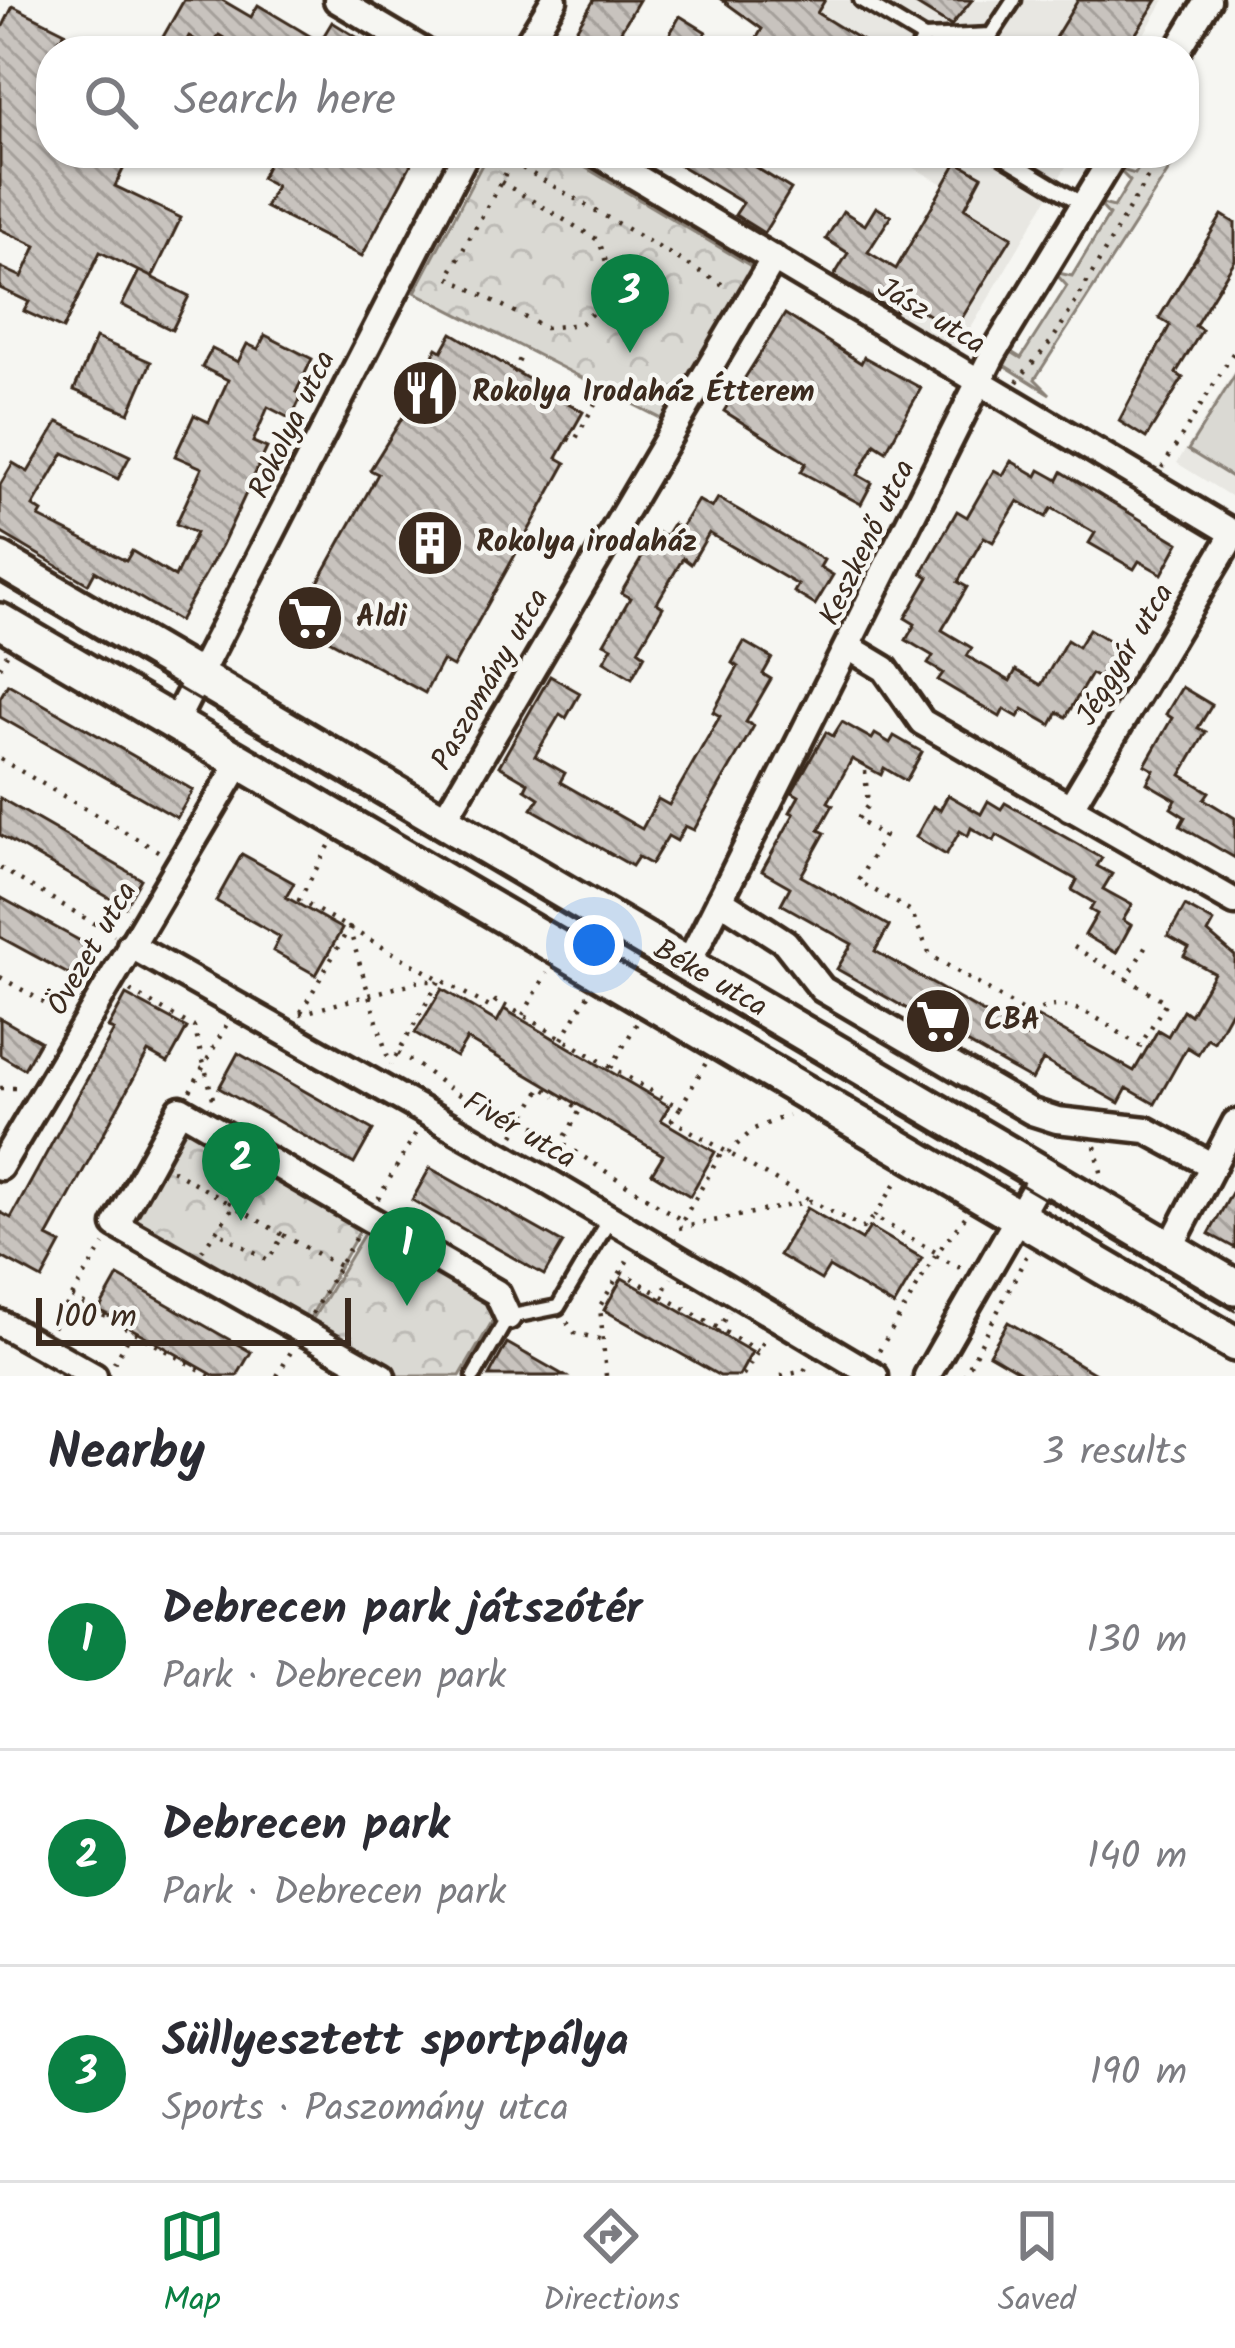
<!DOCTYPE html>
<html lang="en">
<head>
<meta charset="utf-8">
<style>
  :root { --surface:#fff; --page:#f7f7f7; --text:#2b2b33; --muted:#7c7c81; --line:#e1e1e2; --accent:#0b8043 }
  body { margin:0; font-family:Kalam,sans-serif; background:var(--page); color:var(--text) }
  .scale { position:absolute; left:36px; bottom:30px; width:315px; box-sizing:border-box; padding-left:12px; border:6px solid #3b2a1e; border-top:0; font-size:33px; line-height:42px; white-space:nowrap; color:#3b2a1e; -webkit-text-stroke:9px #f6f6f2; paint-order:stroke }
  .you { position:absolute; left:594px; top:945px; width:42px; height:42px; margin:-30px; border:9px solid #fff; border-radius:50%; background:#1a73e8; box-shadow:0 0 0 18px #1a73e833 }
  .badge { display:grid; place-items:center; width:78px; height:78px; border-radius:50%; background:var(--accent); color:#fff; font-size:39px; font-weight:700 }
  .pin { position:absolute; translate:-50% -99px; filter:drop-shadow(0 3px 6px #0008) }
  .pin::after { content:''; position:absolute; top:63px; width:42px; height:36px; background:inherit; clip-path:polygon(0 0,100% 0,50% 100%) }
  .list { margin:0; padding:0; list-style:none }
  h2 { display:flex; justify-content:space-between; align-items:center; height:156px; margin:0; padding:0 48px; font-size:51px }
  h2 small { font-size:39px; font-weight:400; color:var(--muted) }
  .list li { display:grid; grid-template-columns:78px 1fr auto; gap:36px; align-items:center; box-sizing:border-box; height:216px; padding:0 48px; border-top:3px solid var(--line) }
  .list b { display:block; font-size:45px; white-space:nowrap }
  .list p { margin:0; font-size:39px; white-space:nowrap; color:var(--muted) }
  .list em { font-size:39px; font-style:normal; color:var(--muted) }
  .icon { flex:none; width:66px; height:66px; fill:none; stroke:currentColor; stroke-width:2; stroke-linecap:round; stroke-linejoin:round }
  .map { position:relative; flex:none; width:1235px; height:1376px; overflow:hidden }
  .search { position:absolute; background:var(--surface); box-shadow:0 3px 9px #0004; left:36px; right:36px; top:36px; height:132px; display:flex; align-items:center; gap:30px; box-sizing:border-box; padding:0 42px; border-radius:48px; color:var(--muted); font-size:45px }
  .sheet { height:804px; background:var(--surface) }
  nav { display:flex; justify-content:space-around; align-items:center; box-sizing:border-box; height:168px; border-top:3px solid var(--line); background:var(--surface); font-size:33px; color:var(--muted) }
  nav a { display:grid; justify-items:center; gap:6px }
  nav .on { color:var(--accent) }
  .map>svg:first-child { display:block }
</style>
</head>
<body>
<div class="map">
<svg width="1235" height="1376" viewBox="0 0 1235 1376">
  <defs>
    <pattern id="park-crowns" width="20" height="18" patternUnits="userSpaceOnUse" patternTransform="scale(3)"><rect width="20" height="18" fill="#dad9d3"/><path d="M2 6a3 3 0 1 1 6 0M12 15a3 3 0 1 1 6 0" fill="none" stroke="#bcbab5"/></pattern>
    <pattern id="building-back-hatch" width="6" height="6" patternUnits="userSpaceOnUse" patternTransform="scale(3)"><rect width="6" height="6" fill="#c8c3be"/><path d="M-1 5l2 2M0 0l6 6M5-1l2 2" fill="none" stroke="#a49f9a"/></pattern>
  </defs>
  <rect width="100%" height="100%" fill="#f6f6f2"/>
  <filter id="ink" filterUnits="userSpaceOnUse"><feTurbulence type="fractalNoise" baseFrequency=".00833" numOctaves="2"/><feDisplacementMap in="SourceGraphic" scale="24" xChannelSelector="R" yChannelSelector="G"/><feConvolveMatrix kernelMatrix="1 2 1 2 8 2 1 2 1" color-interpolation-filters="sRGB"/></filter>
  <g filter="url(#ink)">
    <!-- built -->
    <g fill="#e8e7e2">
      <path d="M779,0H1164L1134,51H749Z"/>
      <path d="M888,153H1074L957,352L894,314L969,199Z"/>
      <path d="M1235,370V499L1177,463Z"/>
    </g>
    <!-- green -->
    <g fill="#dad9d3" stroke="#8a8278" stroke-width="3">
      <path d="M1148,153H1180L1035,379L1050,394L1002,364L1008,350L1021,358L1067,286L1054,272L1072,276L1109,215L1098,203L1114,207L1130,181L1118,169L1135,174Z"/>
      <path d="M1235,375V479L1188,450Z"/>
    </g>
    <!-- park -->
    <g fill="url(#park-crowns)" stroke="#8a8278" stroke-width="3">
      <path d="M488,153H561L756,269L666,421L415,292Z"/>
      <path d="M180,1109L367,1218L303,1330L116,1225Z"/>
      <path d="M368,1227L491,1297L496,1315L460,1376H395L308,1327Z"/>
    </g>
    <!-- building -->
    <g fill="url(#building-back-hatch)" stroke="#3b2a1e" stroke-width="3">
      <path d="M184,0H222L251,17L258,5L320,42L332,22L358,38L350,51H246L219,35L211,49L189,36L181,51H155Z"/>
      <path d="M594,0H639L609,51H563Z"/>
      <path d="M722,0H825L817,13L879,51H749L762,29Z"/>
      <path d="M909,0H972L951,26Z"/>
      <path d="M1078,0H1157L1125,51H1047Z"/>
      <path d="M13,6L65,32L51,51L40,83L51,89V153H131L115,186L181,218L152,278L100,252L63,329L24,311L29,302L0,288V267L22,277L36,246L0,229V32Z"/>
      <path d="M680,16L706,32L695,51H660Z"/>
      <path d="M273,153H417L362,256L265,207L276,186L261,178Z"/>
      <path d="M660,153H745L742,159L791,189L764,233L735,215L743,203Z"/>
      <path d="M957,162L982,176L965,208L1012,237L954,331L903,299L895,312L834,276L848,253L826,239L843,211L865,225L876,207L891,216L868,252L896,269Z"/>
      <path d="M1222,215L1235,223V260L1195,326L1202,330L1176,373L1183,378L1146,438L1119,421L1170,325L1159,318Z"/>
      <path d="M139,271L189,296L172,330L122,305Z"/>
      <path d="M785,314L861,363L864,357L921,388L886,451L875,444L858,475L872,483L861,504L801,472L806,463L724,411Z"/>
      <path d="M452,333L583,412L557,458L566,463L453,667L442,661L425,693L296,622L378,474L370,470L432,370L426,368L437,348L442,351Z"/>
      <path d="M265,335L312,359L296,392L302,395L291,419L268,407L253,442L267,448L222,545L179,621L95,571L88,584L0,532V485L13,463L28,472L58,422L130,456L118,479L64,453L33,506L42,512L39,517L126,561L132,551L175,577L196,533L176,524L202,468L175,456L194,415L209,422L228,380L202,367L212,349L238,362L247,344L258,349Z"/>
      <path d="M96,338L151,362L129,413L74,390Z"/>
      <path d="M1011,461L1037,476L1040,470L1058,480L1062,472L1179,543L1162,574L1139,561L1134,569L1089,543L1095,533L1052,508L1046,517L1018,501L993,542L984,537L958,582L967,587L942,630L972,648L967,656L1010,681L1016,670L1041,685L1067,640L1078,647L1089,629L1118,646L1099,678L1091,674L1066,717L1058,712L1051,725L1023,709L1018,717L1004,709L1000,717L938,680L943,673L928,664L933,656L906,640L915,624L905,618L929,577L922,573L957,511L967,517L994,470L1003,475Z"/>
      <path d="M718,498L824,560L820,567L833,575L815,605L794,592L798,585L709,533L691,564L683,558L657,603L663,607L638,650L645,655L632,678L604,661L612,647L604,643L630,598L621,593L657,532L665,537L673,524L680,529L698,500L712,508Z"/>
      <path d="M744,642L772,658L763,674L771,679L746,722L754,726L694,830L685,826L677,841L668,836L651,864L638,857L632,866L532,809L539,798L525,789L528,783L499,766L550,676L580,693L566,718L560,714L535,756L565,773L560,782L642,829L658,799L669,805L720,716L713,712L738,667L732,663Z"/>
      <path d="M8,684L193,790L177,818L0,717V698Z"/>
      <path d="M1182,687L1212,705L1198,728L1206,732L1181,775L1209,792L1204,799L1235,818V858L1180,826L1185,817L1171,808L1176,800L1147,783L1154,770L1145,765L1172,718L1166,714Z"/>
      <path d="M842,722L872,739L875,734L890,743L894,736L922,752L906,781L884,768L881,775L852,759L828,802L833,805L819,830L825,833L801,876L889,926L875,951L1026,1037L1038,1017L1134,1071L1158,1030L1168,1036L1183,1010L1190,1015L1214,973L1184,956L1189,948L1168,936L1185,906L1214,922L1208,933L1235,956V1004L1214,1042L1207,1038L1198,1054L1187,1047L1155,1104L1127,1088L1119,1103L1043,1060L1032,1080L837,969L852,944L781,904L790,887L762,871L794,814L790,812L799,796L792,792L826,732L833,736Z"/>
      <path d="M948,795L981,814L988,801L1001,809L1005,803L1102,858L1097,866L1112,874L1103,889L1132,905L1123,920L1131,925L1116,953L1085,935L1097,914L1090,910L1094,903L1072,890L1077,880L997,835L994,841L971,828L968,836L960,831L946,855L916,837L933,806L940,810Z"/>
      <path d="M0,798L141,879L125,907L0,835Z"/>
      <path d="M242,854L294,883L286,897L342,929L316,975L273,951L280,937L216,901Z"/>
      <path d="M0,897L97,950L81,981L0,937Z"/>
      <path d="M442,989L497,1022L504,1009L669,1106L661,1120L715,1152L690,1196L652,1173L663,1155L467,1039L456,1057L415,1033Z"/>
      <path d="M126,995L187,1028L168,1063L148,1052L47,1237L61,1244L42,1279L0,1256V1212L11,1218L114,1030L108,1028Z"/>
      <path d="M0,1018L40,1041L24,1069L0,1055Z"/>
      <path d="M238,1053L373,1130L354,1164L219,1088Z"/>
      <path d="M430,1168L563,1243L544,1275L412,1200Z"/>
      <path d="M1235,1187V1248L1209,1234Z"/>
      <path d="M807,1208L862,1240L870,1227L922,1258L894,1306L829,1267L821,1280L779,1255Z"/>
      <path d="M118,1276L251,1352L237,1376H215L99,1310Z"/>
      <path d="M622,1278L752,1352L739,1376H720L604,1310Z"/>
      <path d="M1008,1322L1099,1376H1027L989,1354Z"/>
      <path d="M507,1343L565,1376H489Z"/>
    </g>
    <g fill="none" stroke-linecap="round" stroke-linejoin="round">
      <defs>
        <g id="lane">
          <path d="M861,0L924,38L917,51"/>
          <path d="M924,38L991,35L1014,0"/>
          <path d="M998,153L1084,205"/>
          <path d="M474,1376L508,1317L558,1307L610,1219"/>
        </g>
        <g id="street">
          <path d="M337,0L423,51"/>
          <path d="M523,51L554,0"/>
          <path d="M1177,51L1208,0"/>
          <path d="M596,153L1235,534"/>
          <path d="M850,648L885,669L922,722L1235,902"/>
          <path d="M174,724L466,153"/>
          <path d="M1070,808L1234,533"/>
          <path d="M443,821L774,258"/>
          <path d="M720,900L785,942L822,989L1032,1112L1057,1120L1146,1130L1213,1166"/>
          <path d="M130,945L542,1178L875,1376"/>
          <path d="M687,966L993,354L1115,153"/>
          <path d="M0,1167L240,762"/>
          <path d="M1170,1248L1235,1123"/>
          <path d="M0,1323L94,1376"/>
          <path d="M382,1376L116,1225L180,1109L497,1293L508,1317"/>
          <path d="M927,1376L1043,1174"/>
        </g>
        <g id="secondary">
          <path d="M0,560L1235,1287"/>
          <path d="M0,621L1235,1344"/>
        </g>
      </defs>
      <!-- lane casing -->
      <use href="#lane" stroke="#3b2a1e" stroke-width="21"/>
      <!-- street casing -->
      <use href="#street" stroke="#3b2a1e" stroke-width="33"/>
      <!-- secondary casing -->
      <use href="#secondary" stroke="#3b2a1e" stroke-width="42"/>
      <!-- path -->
      <g stroke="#3b2a1e" stroke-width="4.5" stroke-dasharray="3 9" stroke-linecap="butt">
        <path d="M1184,107L1192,86"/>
        <path d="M512,162L725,286"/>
        <path d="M501,182L598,240C614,273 610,301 580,324L545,328L448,277L517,153"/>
        <path d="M513,373L521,357"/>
        <path d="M1017,382C1030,364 1047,349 1058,331C1095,272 1125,211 1163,153"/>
        <path d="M568,439L574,442L598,398"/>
        <path d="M1162,468L1235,350"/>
        <path d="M0,667L7,654"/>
        <path d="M0,759L163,854"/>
        <path d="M865,771L868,805L857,820L884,836L858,881L911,911L930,955L1021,1010L1033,1013C1070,991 1107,1026 1140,1046L1166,1002L1127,979"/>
        <path d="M329,846L299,900L491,1008L496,1001L523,1015L680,1108L672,1120L811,1201"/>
        <path d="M0,868L114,935"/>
        <path d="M1074,947L1127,979L1146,945L1151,948"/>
        <path d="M0,977L68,1016"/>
        <path d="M130,991L194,1027L214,1102"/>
        <path d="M301,1012L349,928L390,1065"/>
        <path d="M300,1014L420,981H439L391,1065"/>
        <path d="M523,1015L547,973"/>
        <path d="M562,1039L589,993"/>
        <path d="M398,1053C444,1079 466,1112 523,1118L683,1221"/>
        <path d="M611,1068L638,1021"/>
        <path d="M0,1088H24"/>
        <path d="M190,1091L228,1022"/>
        <path d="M680,1108L707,1061"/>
        <path d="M514,1135L542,1087L556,1096"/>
        <path d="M1095,1146L1102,1176"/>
        <path d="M728,1153L754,1129L788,1115"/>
        <path d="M554,1157L580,1110L560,1094"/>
        <path d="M172,1170L234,1206"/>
        <path d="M378,1199L417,1131"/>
        <path d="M229,1204L246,1172"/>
        <path d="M874,1217L900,1177"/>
        <path d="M683,1220L722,1152"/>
        <path d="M679,1228L811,1201L863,1228L874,1217L937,1253L965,1217"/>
        <path d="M283,1235L339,1266"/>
        <path d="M202,1251L234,1206L283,1235L268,1261L219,1232"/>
        <path d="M936,1256L963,1269"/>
        <path d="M621,1272L758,1351"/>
        <path d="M72,1297L211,1376"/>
        <path d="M659,1299L671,1278"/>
        <path d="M312,1314L357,1235"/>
        <path d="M567,1322L575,1333L603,1340"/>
        <path d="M53,1327L104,1245"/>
        <path d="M717,1332L729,1311"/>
        <path d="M879,1351L937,1253"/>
        <path d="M114,1363L132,1331"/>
        <path d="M277,1376L292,1350"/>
        <path d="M606,1376L600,1306L629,1258"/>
        <path d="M743,1376L768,1335"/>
        <path d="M781,1376L804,1371L808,1364"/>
        <path d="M964,1376L1028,1253"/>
      </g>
      <!-- lane -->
      <use href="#lane" stroke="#f6f6f2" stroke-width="12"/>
      <!-- street -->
      <use href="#street" stroke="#f6f6f2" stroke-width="24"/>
      <!-- secondary -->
      <use href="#secondary" stroke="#f6f6f2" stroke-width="33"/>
      <!-- tram -->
      <path stroke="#3b2a1e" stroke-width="3" d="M0,583L1235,1311"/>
    </g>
  </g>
  <!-- icons -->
  <defs>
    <symbol id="restaurant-disc" viewBox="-11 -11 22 22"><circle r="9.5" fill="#3b2a1e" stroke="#f6f6f2"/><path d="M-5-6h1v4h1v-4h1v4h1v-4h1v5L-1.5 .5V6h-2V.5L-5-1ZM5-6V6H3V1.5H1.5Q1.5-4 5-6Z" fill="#fff"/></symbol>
    <symbol id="building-disc" viewBox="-11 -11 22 22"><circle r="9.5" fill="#3b2a1e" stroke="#f6f6f2"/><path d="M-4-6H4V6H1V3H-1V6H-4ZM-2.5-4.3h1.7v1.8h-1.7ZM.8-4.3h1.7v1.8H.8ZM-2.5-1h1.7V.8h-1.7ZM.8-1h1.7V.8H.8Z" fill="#fff"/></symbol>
    <symbol id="supermarket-disc" viewBox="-11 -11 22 22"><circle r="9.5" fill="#3b2a1e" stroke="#f6f6f2"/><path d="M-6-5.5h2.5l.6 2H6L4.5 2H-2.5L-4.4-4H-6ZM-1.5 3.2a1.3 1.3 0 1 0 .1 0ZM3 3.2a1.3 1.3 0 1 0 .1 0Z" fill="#fff"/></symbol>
  </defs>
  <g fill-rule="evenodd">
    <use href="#restaurant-disc" x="387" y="355" width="76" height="76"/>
    <use href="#building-disc" x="392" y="505" width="76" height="76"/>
    <use href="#supermarket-disc" x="272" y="580" width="76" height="76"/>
    <use href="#supermarket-disc" x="900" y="983" width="76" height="76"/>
  </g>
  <g text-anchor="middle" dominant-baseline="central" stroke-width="9" stroke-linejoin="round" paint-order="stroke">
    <!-- street labels -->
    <g font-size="30" fill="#3b2a1e" stroke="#f6f6f2">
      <text transform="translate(931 317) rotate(31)">Jász utca</text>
      <text transform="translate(293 425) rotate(-64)">Rokolya utca</text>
      <text transform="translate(868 543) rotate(-64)">Keszkenő utca</text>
      <text transform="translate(1126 655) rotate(-59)">Jéggyár utca</text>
      <text transform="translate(491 680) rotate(-60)">Paszomány utca</text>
      <text transform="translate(93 949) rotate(-60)">Övezet utca</text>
      <text transform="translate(710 979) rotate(30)">Béke utca</text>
      <text transform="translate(519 1131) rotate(30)">Fivér utca</text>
    </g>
    <!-- poi labels -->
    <g font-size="30" font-weight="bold" fill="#3b2a1e" stroke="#f6f6f2" text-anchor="start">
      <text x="472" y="393">Rokolya Irodaház Étterem</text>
      <text x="476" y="543">Rokolya irodaház</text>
      <text x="356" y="618">Aldi</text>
      <text x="984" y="1021">CBA</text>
    </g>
  </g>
</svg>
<div class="scale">100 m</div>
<div class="you"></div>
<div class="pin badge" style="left:407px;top:1306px">1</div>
<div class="pin badge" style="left:241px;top:1221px">2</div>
<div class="pin badge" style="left:630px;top:353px">3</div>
<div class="search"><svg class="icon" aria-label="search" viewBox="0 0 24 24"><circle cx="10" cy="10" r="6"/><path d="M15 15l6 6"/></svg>Search here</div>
</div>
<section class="sheet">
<h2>Nearby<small>3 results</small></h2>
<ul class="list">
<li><span class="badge">1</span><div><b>Debrecen park játszótér</b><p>Park · Debrecen park</p></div><em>130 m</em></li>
<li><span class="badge">2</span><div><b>Debrecen park</b><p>Park · Debrecen park</p></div><em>140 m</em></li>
<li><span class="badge">3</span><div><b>Süllyesztett sportpálya</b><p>Sports · Paszomány utca</p></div><em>190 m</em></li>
</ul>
</section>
<nav>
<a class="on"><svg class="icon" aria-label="map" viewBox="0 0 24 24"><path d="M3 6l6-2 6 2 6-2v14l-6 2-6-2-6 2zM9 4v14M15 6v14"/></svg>Map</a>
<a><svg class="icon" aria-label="directions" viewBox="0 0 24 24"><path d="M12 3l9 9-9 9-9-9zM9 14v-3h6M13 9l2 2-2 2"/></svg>Directions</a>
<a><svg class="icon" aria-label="saved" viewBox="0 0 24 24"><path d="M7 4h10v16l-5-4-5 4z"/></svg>Saved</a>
</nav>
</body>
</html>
